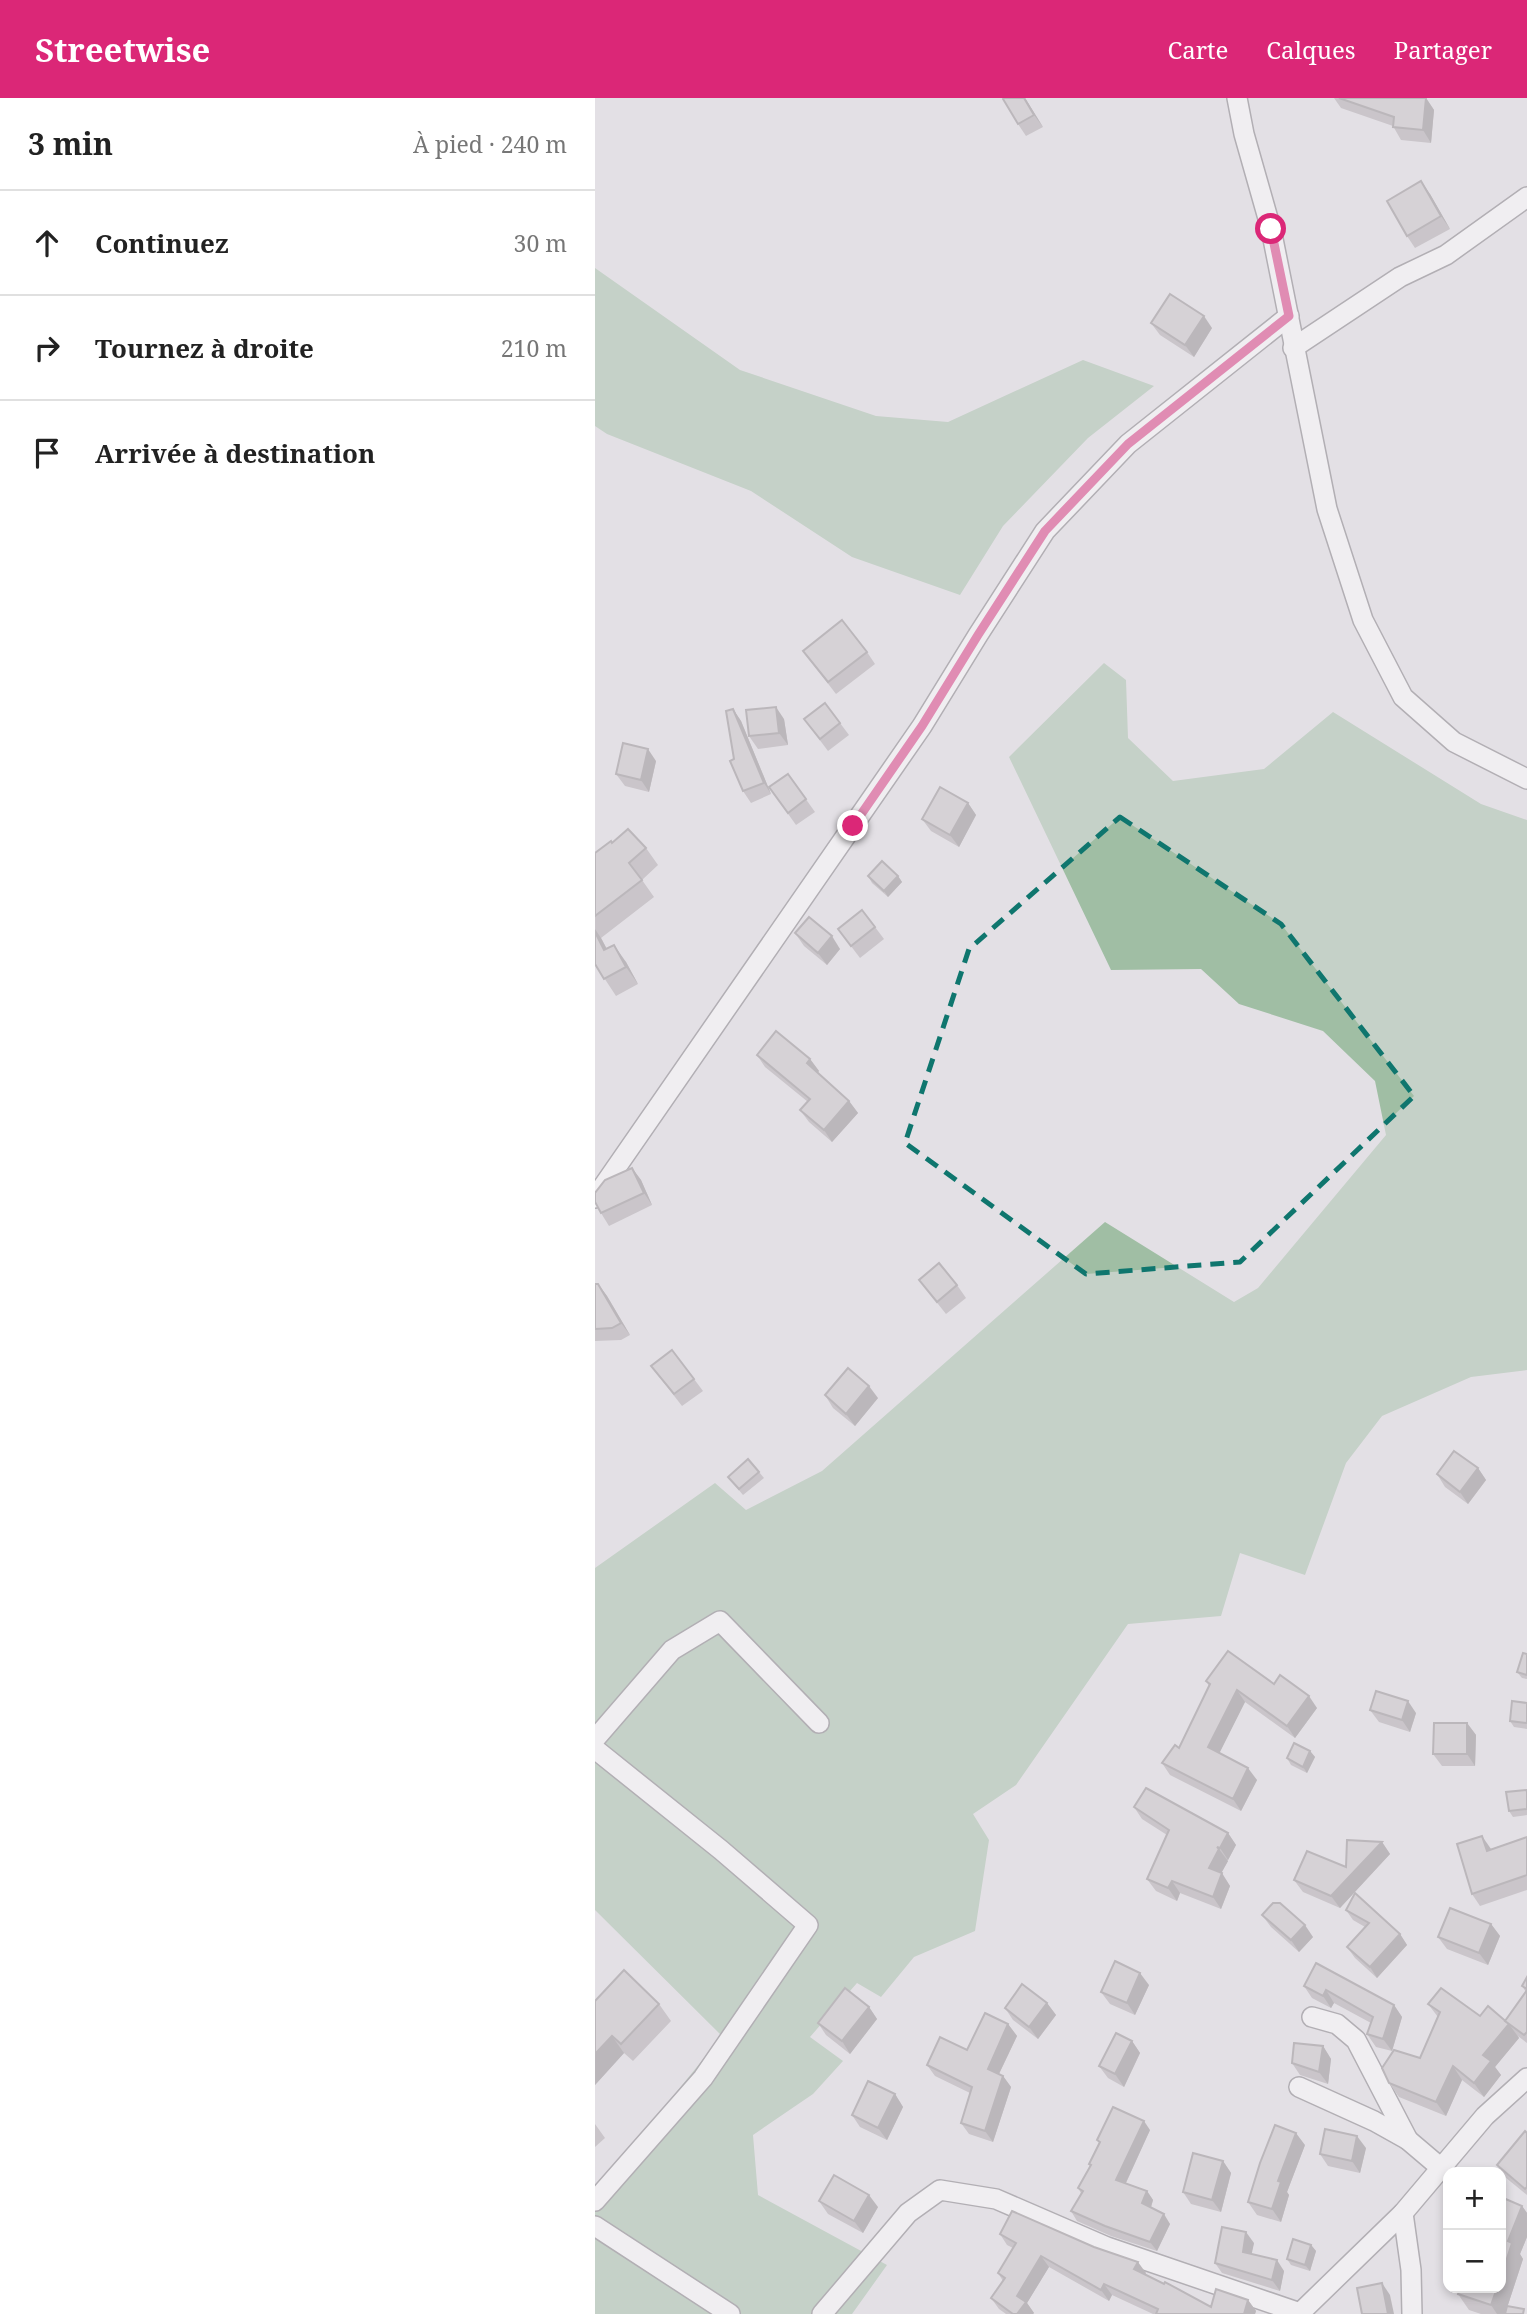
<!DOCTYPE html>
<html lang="fr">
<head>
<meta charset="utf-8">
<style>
  :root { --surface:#fff; --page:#f2f2f2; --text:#222; --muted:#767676; --line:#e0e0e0; --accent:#db2777 }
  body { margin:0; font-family:"Noto Serif",serif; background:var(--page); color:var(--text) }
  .controls { position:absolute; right:21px; bottom:21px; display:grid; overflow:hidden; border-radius:14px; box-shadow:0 4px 10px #0003 }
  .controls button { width:63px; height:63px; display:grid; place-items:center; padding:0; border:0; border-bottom:2px solid var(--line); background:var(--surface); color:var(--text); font:35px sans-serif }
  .stop { position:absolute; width:21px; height:21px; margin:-16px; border:5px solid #db2777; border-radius:50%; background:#fff }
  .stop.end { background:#db2777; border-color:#fff; box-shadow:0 2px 7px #0008 }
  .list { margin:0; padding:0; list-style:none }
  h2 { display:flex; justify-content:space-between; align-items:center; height:91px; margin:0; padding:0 28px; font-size:30px }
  h2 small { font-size:23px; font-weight:400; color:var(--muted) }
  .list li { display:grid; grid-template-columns:46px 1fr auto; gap:21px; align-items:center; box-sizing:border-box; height:105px; padding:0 28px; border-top:2px solid var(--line) }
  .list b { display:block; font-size:26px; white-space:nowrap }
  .list em { font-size:23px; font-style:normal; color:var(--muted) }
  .icon { flex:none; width:38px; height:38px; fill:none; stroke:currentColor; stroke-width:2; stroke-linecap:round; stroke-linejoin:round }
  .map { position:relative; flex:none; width:932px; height:2216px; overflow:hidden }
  header { display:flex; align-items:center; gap:42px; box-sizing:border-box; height:98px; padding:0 35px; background:var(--accent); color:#fff }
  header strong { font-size:33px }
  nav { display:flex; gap:38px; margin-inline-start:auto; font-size:24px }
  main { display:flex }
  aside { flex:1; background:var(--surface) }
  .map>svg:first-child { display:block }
</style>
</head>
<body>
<header>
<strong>Streetwise</strong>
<nav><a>Carte</a><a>Calques</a><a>Partager</a></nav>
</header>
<main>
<aside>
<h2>3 min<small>À pied · 240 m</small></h2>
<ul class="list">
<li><svg class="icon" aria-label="ahead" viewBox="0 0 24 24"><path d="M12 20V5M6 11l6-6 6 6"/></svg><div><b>Continuez</b></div><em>30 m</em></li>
<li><svg class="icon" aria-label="right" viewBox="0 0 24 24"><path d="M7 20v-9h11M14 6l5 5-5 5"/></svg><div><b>Tournez à droite</b></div><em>210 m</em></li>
<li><svg class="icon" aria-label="arrive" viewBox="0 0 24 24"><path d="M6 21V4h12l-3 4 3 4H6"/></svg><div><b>Arrivée à destination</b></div></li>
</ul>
</aside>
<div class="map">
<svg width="932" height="2216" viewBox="0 0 932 2216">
  <rect width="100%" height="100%" fill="#e3e0e5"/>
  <!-- green -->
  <g fill="#a0bea4">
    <path d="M0,170L145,272L281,318L353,324L488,262L559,288L493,340L408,428L365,497L257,459L156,393L12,336L0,328Z"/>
    <path d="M509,565L531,582L533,640L578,683L669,671L738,614L886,706L932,722V1272L876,1279L787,1318L751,1365L710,1477L645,1455L626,1518L533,1526L421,1687L378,1716L394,1742L380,1833L319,1859L286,1899L262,1885L215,1939L248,1963L218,1996L158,2037L163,2097L292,2167L257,2216H0V2094L127,1938L0,1812V1470L120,1385L151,1412L227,1373L510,1124L639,1204L663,1190L791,1037L780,983L728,933L644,906L606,871L516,872L414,659Z"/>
  </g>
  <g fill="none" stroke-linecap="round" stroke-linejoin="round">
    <defs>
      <g id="minor">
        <path d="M642,0L649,36L676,131L732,411L768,522L808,599L859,644L932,681"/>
        <path d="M698,250L805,179L851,157L932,99"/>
        <path d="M0,1100L327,628L383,537L450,433L533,346L694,218"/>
        <path d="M0,1641L77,1552L125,1523L224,1625"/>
        <path d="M0,1651L126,1752L213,1827L108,1980L0,2103"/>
        <path d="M717,1919L742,1926L761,1942L813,2042"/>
        <path d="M704,1989L779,2023L813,2042L846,2070"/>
        <path d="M808,2115L816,2172L817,2216"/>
        <path d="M0,2128L135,2216"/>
        <path d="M227,2216L313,2115L345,2092L401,2101L512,2149L705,2215"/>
        <path d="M704,2216L808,2115L890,2018L932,1980"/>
      </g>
    </defs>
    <!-- minor casing -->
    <use href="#minor" stroke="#767378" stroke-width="22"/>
    <!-- minor -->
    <use href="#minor" stroke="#fff" stroke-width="19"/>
  </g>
  <!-- wall -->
  <g fill="#aaa5a8">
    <path d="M430,0L448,29L431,38L423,26Z"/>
    <path d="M739,0H831L839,12L836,45L806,42L798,28L746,10Z"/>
    <path d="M835,96L855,131L820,150L812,138Z"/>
    <path d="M556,225L617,230L599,259L565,237Z"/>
    <path d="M208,553L272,554L280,566L241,596Z"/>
    <path d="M138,611L146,623L176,696L156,705L148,693Z"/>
    <path d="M189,621L193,647L163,651L154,638Z"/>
    <path d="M209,621L245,625L254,637L233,653Z"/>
    <path d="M61,663L54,694L30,688L21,676Z"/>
    <path d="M193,676L220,714L201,727L174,689Z"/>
    <path d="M373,705L381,717L364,749L336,733L327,721Z"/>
    <path d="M17,745L51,750L63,767L47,782L59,799L6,840L12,851L31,864L43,886L21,898L0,866V755Z"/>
    <path d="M273,778H303L307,784L293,799L277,785Z"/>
    <path d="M280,829L289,841L265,860L243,831Z"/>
    <path d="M200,835L245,851L232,867L209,848Z"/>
    <path d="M162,957L215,961L224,973L222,975L254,1003L263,1015L237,1044L214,1024L205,1012L213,1004L170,969Z"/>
    <path d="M37,1070L46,1082L57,1107L14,1128L6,1115Z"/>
    <path d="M324,1182L362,1187L371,1200L351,1216Z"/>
    <path d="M0,1186H3L12,1198L35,1237L26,1242L0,1243Z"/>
    <path d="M56,1268L99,1281L108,1293L87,1308Z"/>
    <path d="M230,1297L283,1300L260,1328L238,1310Z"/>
    <path d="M883,1370L891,1382L873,1406L850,1389L842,1376Z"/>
    <path d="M164,1374L169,1380L148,1397L133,1379Z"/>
    <path d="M932,1556V1581L927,1580L922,1574Z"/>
    <path d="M611,1583L679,1586L722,1610L700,1640L650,1604L624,1655L662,1682L646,1713L575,1677L567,1665L584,1650L614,1588Z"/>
    <path d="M932,1605V1631L919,1629L915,1623Z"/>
    <path d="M775,1612L821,1615L815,1634L784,1624Z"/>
    <path d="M872,1625L881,1637L880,1668H847L838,1656Z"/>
    <path d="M715,1653L720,1659L712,1675L696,1667L692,1660Z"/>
    <path d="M932,1692V1717L918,1719L914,1713Z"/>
    <path d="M539,1709L633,1735L641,1747L633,1762H632L633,1763L626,1775L635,1788L626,1811L585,1795L582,1803L561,1793L552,1781L572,1737L547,1721Z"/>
    <path d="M932,1739V1792L885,1808L877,1796L896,1751Z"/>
    <path d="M787,1744L795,1756L745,1810L708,1794L699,1782L751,1769Z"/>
    <path d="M751,1812L805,1836L812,1847L782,1880L760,1860L752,1849L770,1829L758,1822Z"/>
    <path d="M667,1817L718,1839L704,1854L676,1829Z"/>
    <path d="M896,1826L905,1838L893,1867L852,1851L843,1839Z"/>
    <path d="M932,1879V1945L923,1938L924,1940L900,1969L906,1977L889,1999L867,1982L851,2018L804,1999L794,1985L825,1960L843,1919L833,1906L885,1918L910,1923L931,1894L927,1888Z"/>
    <path d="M554,1887L540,1917L515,1906L506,1894Z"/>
    <path d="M709,1888L799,1907L807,1919L797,1953L781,1949L772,1936L776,1925L739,1905L736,1910L717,1900Z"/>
    <path d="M0,1903L64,1906L76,1923L38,1963L29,1955L0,1987Z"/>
    <path d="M452,1905L461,1917L443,1941L418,1922L410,1910Z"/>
    <path d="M274,1909L282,1921L255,1956L231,1937L223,1925Z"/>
    <path d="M413,1926L422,1938L404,1976L408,1978L416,1989L398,2044L374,2036L366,2025L375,1995L340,1978L332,1967L372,1952Z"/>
    <path d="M537,1943L545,1955L529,1989L513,1980L504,1968Z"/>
    <path d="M728,1948L736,1961L733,1986L705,1977L697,1965Z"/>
    <path d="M300,1996L308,2009L292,2042L265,2029L257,2017Z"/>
    <path d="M0,2026L10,2040L0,2049Z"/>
    <path d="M555,2032L531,2085L552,2093L558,2102L556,2110L575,2126L562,2153L516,2138L482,2123L476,2113L486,2095L483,2090L496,2068L494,2066L504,2045L502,2042Z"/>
    <path d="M932,2035V2097L910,2079L902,2067Z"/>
    <path d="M710,2047L692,2094L694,2097L686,2124L662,2117L653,2104Z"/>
    <path d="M771,2050L765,2075L733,2068L725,2056Z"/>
    <path d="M628,2063L636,2075L626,2114L596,2106L588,2094Z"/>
    <path d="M224,2103L283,2109L268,2135L233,2116Z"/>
    <path d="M927,2108L932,2115V2139L925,2156L928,2161L910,2216H886L874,2212L863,2196Z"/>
    <path d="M405,2136L551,2175L550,2176L616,2209L653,2202L661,2213L660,2216H558L517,2197L514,2203L454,2169L432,2205L439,2215L438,2216H411L404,2211L396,2200L408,2183L403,2175L418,2150L412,2147Z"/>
    <path d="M659,2145L656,2156L689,2173L685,2193L627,2175L620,2165Z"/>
    <path d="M716,2147L721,2153L715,2173L696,2167L692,2161Z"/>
  </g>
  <!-- shaded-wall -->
  <g fill="#8b8688">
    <path d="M429,0H430L448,29L439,17Z"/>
    <path d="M831,0L839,12L836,45L828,32Z"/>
    <path d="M826,83L835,96L855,131L846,118Z"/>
    <path d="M609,218L617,230L599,259L590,247Z"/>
    <path d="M181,609L189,621L193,647L184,635Z"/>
    <path d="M138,611L146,623L176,696L169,685Z"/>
    <path d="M53,651L61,663L54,694L46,682Z"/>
    <path d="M373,705L381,717L364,749L355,737Z"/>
    <path d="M303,778L307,784L293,799L289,793Z"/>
    <path d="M0,831L6,840L21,869L9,852L0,834Z"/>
    <path d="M237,838L245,851L232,867L223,855Z"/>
    <path d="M19,847L31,864L43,886L31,869Z"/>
    <path d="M215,961L224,973L220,978L212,965Z"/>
    <path d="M254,1003L263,1015L237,1044L229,1032Z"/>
    <path d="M37,1070L46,1082L57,1107L49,1095Z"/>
    <path d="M3,1186L12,1198L35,1237L26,1225Z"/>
    <path d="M274,1288L283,1300L260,1328L251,1316Z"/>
    <path d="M883,1370L891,1382L873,1406L865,1394Z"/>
    <path d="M642,1592L650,1604L621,1662L613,1649Z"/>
    <path d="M714,1598L722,1610L700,1640L692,1628Z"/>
    <path d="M813,1603L821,1615L815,1634L807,1622Z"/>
    <path d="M872,1625L881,1637L880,1668L872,1656Z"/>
    <path d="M715,1653L720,1659L712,1675L708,1669Z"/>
    <path d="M653,1670L662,1682L646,1713L638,1701Z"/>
    <path d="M633,1735L641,1747L633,1762L625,1750Z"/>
    <path d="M887,1738L896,1751L900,1765L892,1753Z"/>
    <path d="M787,1744L795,1756L745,1810L736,1798Z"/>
    <path d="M624,1751L633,1763L622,1783L614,1770Z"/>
    <path d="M627,1775L635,1788L626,1811L618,1799Z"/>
    <path d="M577,1783L585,1795L582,1803L573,1790Z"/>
    <path d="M896,1826L905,1838L893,1867L884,1855Z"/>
    <path d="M710,1827L718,1839L704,1854L696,1842Z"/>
    <path d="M805,1836L812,1847L782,1880L775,1869Z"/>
    <path d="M545,1875L554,1887L540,1917L532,1905Z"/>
    <path d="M731,1892L739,1905L736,1910L728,1898Z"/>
    <path d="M452,1905L461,1917L443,1941L434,1929Z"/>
    <path d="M799,1907L807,1919L797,1953L788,1941Z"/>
    <path d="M274,1909L282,1921L255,1956L247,1943Z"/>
    <path d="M413,1926L422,1938L401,1982L393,1971Z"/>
    <path d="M914,1926L924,1940L900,1969L906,1977L889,1999L879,1985L888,1957Z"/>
    <path d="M17,1938L29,1955L0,1987V1956Z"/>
    <path d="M537,1943L545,1955L529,1989L520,1976Z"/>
    <path d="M728,1948L736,1961L733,1986L724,1974Z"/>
    <path d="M858,1968L867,1982L851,2018L841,2004Z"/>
    <path d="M408,1978L416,1989L398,2044L390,2033Z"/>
    <path d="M300,1996L308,2009L292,2042L283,2030Z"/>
    <path d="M549,2023L555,2032L528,2091L521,2082Z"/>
    <path d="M701,2035L710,2047L692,2094L694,2097L686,2124L677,2111L683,2083Z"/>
    <path d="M762,2038L771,2050L765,2075L757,2063Z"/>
    <path d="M628,2063L636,2075L626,2114L617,2102Z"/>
    <path d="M552,2093L558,2102L554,2115L547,2105Z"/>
    <path d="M274,2097L283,2109L268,2135L259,2123Z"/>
    <path d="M927,2108L932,2115V2139L925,2156L928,2161L910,2216H902L896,2207L902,2190H906V2178L913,2143Z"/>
    <path d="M569,2116L575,2126L562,2153L555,2144Z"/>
    <path d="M651,2134L659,2145L655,2164L648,2154Z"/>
    <path d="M716,2147L721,2153L715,2173L710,2167Z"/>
    <path d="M446,2158L454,2169L432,2205L439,2215L438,2216H422V2198Z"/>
    <path d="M682,2162L689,2173L685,2193L677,2182Z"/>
    <path d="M543,2164L551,2175L547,2182L539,2171Z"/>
    <path d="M787,2185L795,2197L799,2216H793Z"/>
    <path d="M509,2186L517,2197L514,2203L506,2192Z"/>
    <path d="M653,2202L661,2213L660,2216H649Z"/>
  </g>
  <!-- building -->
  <g fill="#c6c0c3" stroke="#8b8688" stroke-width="2">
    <path d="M409,0H429L439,17L423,26L408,1Z"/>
    <path d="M744,0H831L828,32L798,29L799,19Z"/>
    <path d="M826,83L846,118L812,138L792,103Z"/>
    <path d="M575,196L609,218L590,247L556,225Z"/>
    <path d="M247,522L272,554L233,584L208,553Z"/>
    <path d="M230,605L245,625L225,641L209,621Z"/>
    <path d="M181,609L184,635L154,638L151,612Z"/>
    <path d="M138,611L169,685L148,693L135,663L139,661L131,613Z"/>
    <path d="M28,645L53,651L46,682L21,676Z"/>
    <path d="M193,676L211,701L193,715L174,689Z"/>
    <path d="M345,689L373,705L355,737L327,721Z"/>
    <path d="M33,731L51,750L34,765L47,782L0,818V755L16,743L17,745Z"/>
    <path d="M287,763L303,778L289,793L273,778Z"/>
    <path d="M267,812L280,829L256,848L243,831Z"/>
    <path d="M214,819L237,838L223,855L200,835Z"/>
    <path d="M0,834L9,852L19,847L31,869L9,881L0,866Z"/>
    <path d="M181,933L215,961L212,965L254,1003L229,1032L205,1012L215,1001L162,957Z"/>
    <path d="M37,1070L49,1095L6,1115L0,1104V1095L10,1082Z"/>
    <path d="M344,1165L362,1187L342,1204L324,1182Z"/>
    <path d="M0,1186H3L26,1225L17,1230L0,1231Z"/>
    <path d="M77,1252L99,1281L79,1296L56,1268Z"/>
    <path d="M253,1270L274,1288L251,1316L230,1297Z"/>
    <path d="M859,1353L883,1370L865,1394L842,1376Z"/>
    <path d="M153,1361L164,1374L144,1391L133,1379Z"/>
    <path d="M633,1553L679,1586L685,1577L714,1598L692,1628L642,1592L613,1649L653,1670L638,1701L567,1665L580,1647L584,1650L615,1586L611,1583Z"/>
    <path d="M928,1555L932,1556V1577L922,1574Z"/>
    <path d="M781,1593L813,1603L807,1622L775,1612Z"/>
    <path d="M917,1603L932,1605V1625L915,1623Z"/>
    <path d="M839,1625H872V1656H838Z"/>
    <path d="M699,1645L715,1653L708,1669L692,1660Z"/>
    <path d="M551,1690L633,1735L625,1750L622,1749L624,1751L614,1770L627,1775L618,1799L577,1783L573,1790L552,1781L574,1732L539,1709Z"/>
    <path d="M932,1692V1711L914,1713L911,1694Z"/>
    <path d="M887,1738L892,1753L932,1739V1777L877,1796L862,1746Z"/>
    <path d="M752,1742L787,1744L736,1798L699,1782L712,1753L751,1769Z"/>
    <path d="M760,1795L805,1836L775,1869L752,1849L774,1825L751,1812Z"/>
    <path d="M678,1805H685L710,1827L696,1842L667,1817Z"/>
    <path d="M855,1810L896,1826L884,1855L843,1839Z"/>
    <path d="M520,1863L545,1875L532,1905L506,1894Z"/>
    <path d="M721,1865L799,1907L788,1941L772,1936L778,1919L731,1892L728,1898L709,1888Z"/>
    <path d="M29,1872L64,1906L26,1946L17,1938L0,1956V1903Z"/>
    <path d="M932,1879V1891L927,1888Z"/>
    <path d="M427,1886L452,1905L434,1929L410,1910Z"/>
    <path d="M250,1890L274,1909L247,1943L223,1925Z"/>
    <path d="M846,1890L885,1918L893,1908L914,1926L888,1957L896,1963L879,1985L858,1968L841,2004L794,1985L787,1970L799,1952L825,1960L845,1914L833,1906Z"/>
    <path d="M932,1892V1934L929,1937L910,1923Z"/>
    <path d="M390,1915L413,1926L393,1971L408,1978L390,2033L366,2025L377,1989L332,1967L345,1939L372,1952Z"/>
    <path d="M521,1935L537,1943L520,1976L504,1968Z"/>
    <path d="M699,1945L728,1948L724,1974L697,1965Z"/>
    <path d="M273,1983L300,1996L283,2030L257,2017Z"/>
    <path d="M518,2009L549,2023L521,2082L552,2093L547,2105L569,2116L555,2144L510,2128L476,2113L488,2093L483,2090L496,2067L494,2066L505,2044L502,2042Z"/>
    <path d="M680,2027L701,2035L683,2083L686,2084L677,2111L653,2104L665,2065Z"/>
    <path d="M730,2031L762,2038L757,2063L725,2056Z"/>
    <path d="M930,2033L932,2035V2089L930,2091L902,2067Z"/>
    <path d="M598,2055L628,2063L617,2102L588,2094Z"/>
    <path d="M239,2077L274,2097L259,2123L224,2103Z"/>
    <path d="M906,2099L927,2108L913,2143L917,2145L906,2179Z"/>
    <path d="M417,2113L499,2149L543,2164L539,2171L569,2186L570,2184L616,2209L621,2191L653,2202L649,2216H561L563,2211L509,2186L506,2192L446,2158L422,2198L431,2204L422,2216H418L396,2200L410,2180L403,2175L421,2145L405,2136Z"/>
    <path d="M627,2129L651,2134L648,2154L682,2162L677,2182L620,2165Z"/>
    <path d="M698,2141L716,2147L710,2167L692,2161Z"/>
    <path d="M787,2185L793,2216H767L762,2190Z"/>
    <path d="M865,2190H902L896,2207L863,2196Z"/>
    <path d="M912,2208L929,2211L928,2216H910Z"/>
  </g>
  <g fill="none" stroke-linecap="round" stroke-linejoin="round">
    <!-- route -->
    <path stroke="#db2777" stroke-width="9" d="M258,728L327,628L383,537L450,433L533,346L694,218L676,131"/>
  </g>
  <!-- marked area -->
  <path d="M0 0H932V2216H0ZM525,719L686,826L819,998L645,1164L491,1176L310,1045L374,851Z" fill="#e3e0e5" fill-opacity=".55" fill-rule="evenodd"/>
  <path fill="none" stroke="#0f766e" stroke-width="5" stroke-dasharray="14 9" stroke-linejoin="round" d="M525,719L686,826L819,998L645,1164L491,1176L310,1045L374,851Z"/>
</svg>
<div class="controls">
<button>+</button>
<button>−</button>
</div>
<div class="stop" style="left:676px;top:131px"></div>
<div class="stop end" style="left:258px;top:728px"></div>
</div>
</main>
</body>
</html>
